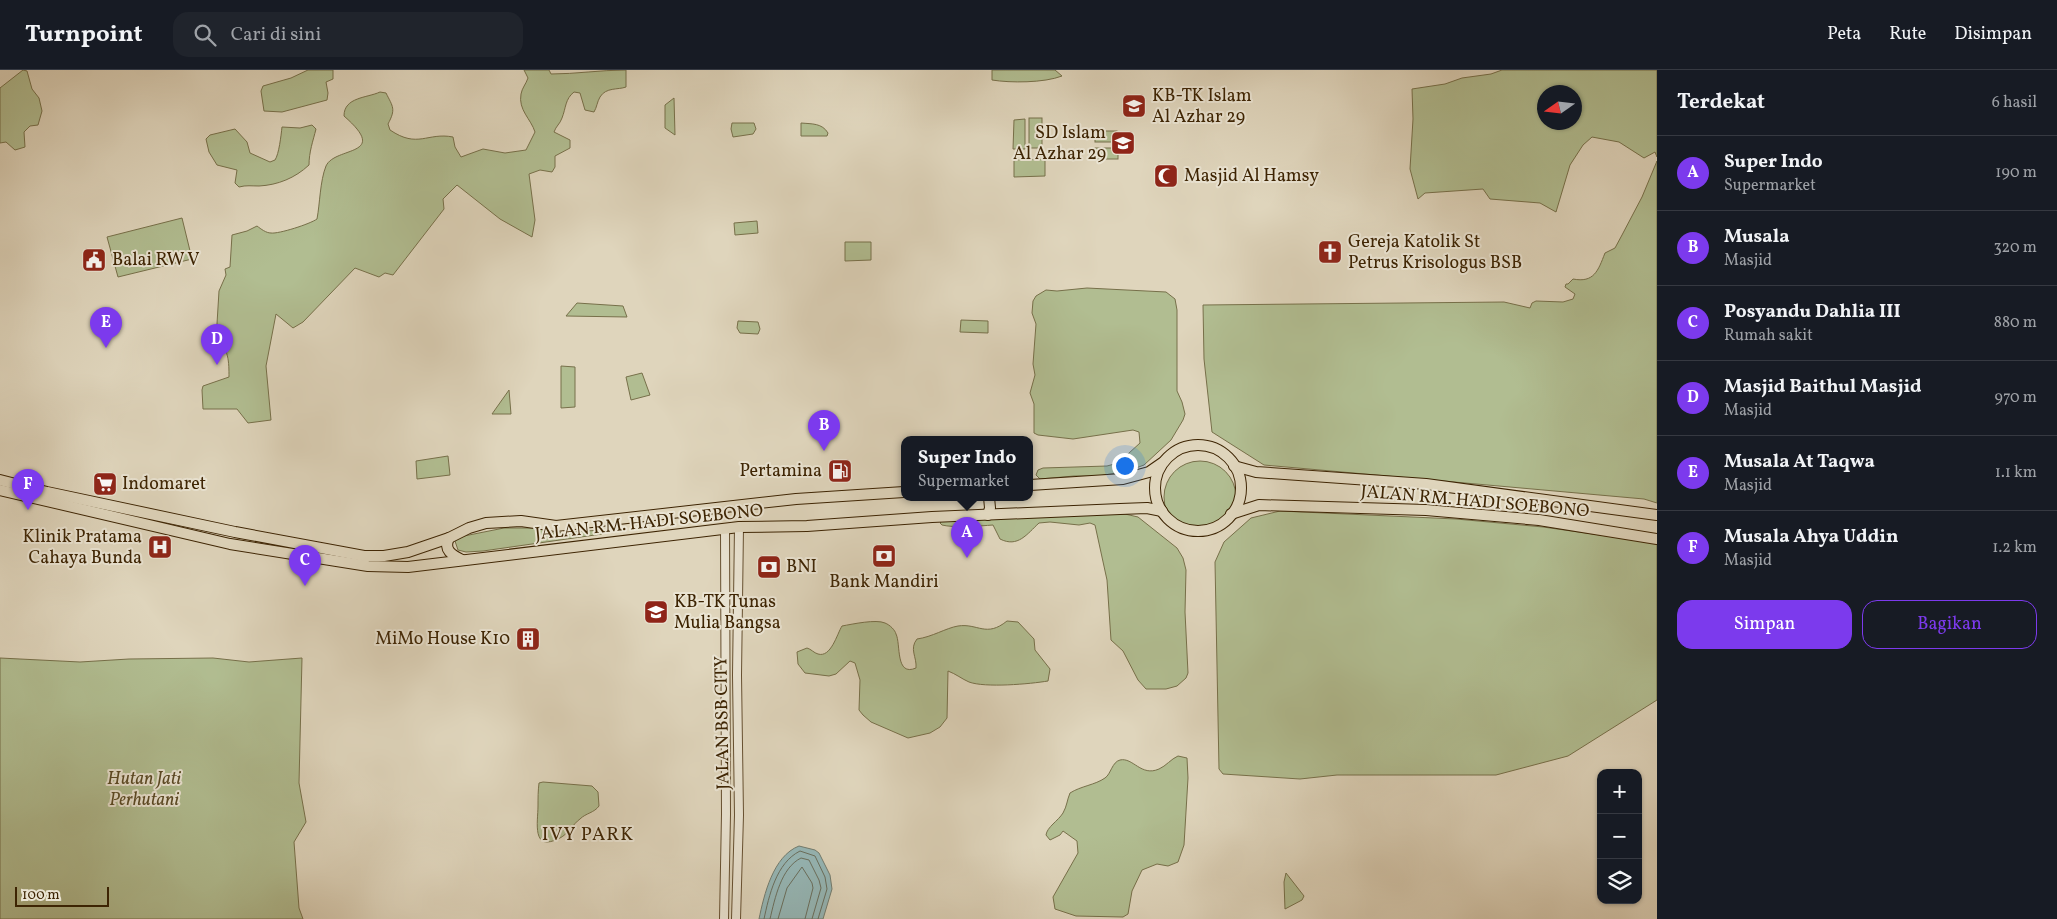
<!DOCTYPE html>
<html lang="id">
<head>
<meta charset="utf-8">
<style>
  :root { --surface:#171b24; --page:#20242c; --text:#f1f3f6; --muted:#9ea1a6; --line:#363941; --accent:#7c3aed }
  body { margin:0; font-family:Vollkorn,serif; background:var(--page); color:var(--text) }
  .controls { position:absolute; right:15px; bottom:15px; display:grid; overflow:hidden; border-radius:10px; box-shadow:0 1px 4px #0004 }
  .controls button { width:45px; height:45px; display:grid; place-items:center; padding:0; border:0; border-bottom:1px solid var(--line); background:var(--surface); color:var(--text); font:25px sans-serif }
  .compass { position:absolute; left:1537px; top:15px; width:45px; height:45px; border-radius:50%; background:var(--surface); box-shadow:0 1px 4px #0004; rotate:256deg }
  .scale { position:absolute; left:15px; bottom:12px; width:94px; box-sizing:border-box; padding-left:5px; border:2px solid #3d2403; border-top:0; font-size:14px; line-height:18px; white-space:nowrap; color:#3d2403; -webkit-text-stroke:4px #eae4d3; paint-order:stroke }
  .you { position:absolute; left:1124px; top:395px; width:18px; height:18px; margin:-12px; border:4px solid #fff; border-radius:50%; background:#1a73e8; box-shadow:0 0 0 8px #1a73e833 }
  .badge { display:grid; place-items:center; width:32px; height:32px; border-radius:50%; background:var(--accent); color:#fff; font-size:16px; font-weight:700 }
  .pin { position:absolute; translate:-50% -41px; filter:drop-shadow(0 1px 2px #0008) }
  .pin::after { content:''; position:absolute; top:26px; width:18px; height:15px; background:inherit; clip-path:polygon(0 0,100% 0,50% 100%) }
  .popup { position:absolute; left:901px; top:366px; width:132px; height:65px; box-sizing:border-box; display:grid; place-content:center; border-radius:10px; background:var(--surface); filter:drop-shadow(0 1px 4px #0005); font-size:16px; white-space:nowrap; color:var(--muted) }
  .popup b { font-size:19px; color:var(--text) }
  .popup::after { content:''; position:absolute; left:50%; top:100%; margin-left:-10px; border:10px solid transparent; border-top-color:var(--surface) }
  .list { margin:0; padding:0; list-style:none }
  h2 { display:flex; justify-content:space-between; align-items:center; height:65px; margin:0; padding:0 20px; font-size:21px }
  h2 small { font-size:16px; font-weight:400; color:var(--muted) }
  .list li { display:grid; grid-template-columns:32px 1fr auto; gap:15px; align-items:center; box-sizing:border-box; height:75px; padding:0 20px; border-top:1px solid var(--line) }
  .list b { display:block; font-size:19px; white-space:nowrap }
  .list p { margin:0; font-size:16px; white-space:nowrap; color:var(--muted) }
  .list em { font-size:16px; font-style:normal; color:var(--muted) }
  .actions { display:flex; gap:10px; padding:15px 20px }
  .actions a { flex:1; padding:11px 0; border:1px solid var(--accent); border-radius:15px; text-align:center; font-size:18px; color:var(--accent) }
  .actions .main { background:var(--accent); color:#fff }
  .icon { flex:none; width:28px; height:28px; fill:none; stroke:currentColor; stroke-width:2; stroke-linecap:round; stroke-linejoin:round }
  .map { position:relative; flex:none; width:1657px; height:849px; overflow:hidden }
  header { display:flex; align-items:center; gap:30px; box-sizing:border-box; height:70px; padding:0 25px; background:var(--surface); border-bottom:1px solid var(--line) }
  header strong { font-size:24px }
  nav { display:flex; gap:28px; margin-inline-start:auto; font-size:18px }
  .search { width:350px; height:45px; background:var(--page); display:flex; align-items:center; gap:12px; box-sizing:border-box; padding:0 18px; border-radius:15px; color:var(--muted); font-size:19px }
  main { display:flex }
  aside { flex:1; background:var(--surface) }
  .map>svg:first-child { display:block }
</style>
</head>
<body>
<header>
<strong>Turnpoint</strong>
<div class="search"><svg class="icon" aria-label="search" viewBox="0 0 24 24"><circle cx="10" cy="10" r="6"/><path d="M15 15l6 6"/></svg>Cari di sini</div>
<nav><a>Peta</a><a>Rute</a><a>Disimpan</a></nav>
</header>
<main>
<div class="map">
<svg width="1657" height="849" viewBox="0 0 1657 849">
  <rect width="100%" height="100%" fill="#dfd5bc"/>
  <filter id="stains"><feTurbulence type="fractalNoise" baseFrequency=".004" numOctaves="4"/><feColorMatrix values="0 0 0 0 .2 0 0 0 0 .09 0 0 0 0 .02 0 0 0 .5 -.17"/></filter>
  <radialGradient id="worn" r=".72"><stop offset=".6" stop-color="#630" stop-opacity="0"/><stop offset="1" stop-color="#630" stop-opacity=".3"/></radialGradient>
  <!-- green -->
  <g fill="#b1bd91" stroke="#77704a" fill-rule="evenodd">
    <path d="M23,0L27,1L32,19L39,28L42,41L38,55L30,56L24,62L25,77L15,80L6,72L0,73V18Z"/>
    <path d="M308,0H333V9L326,12L328,23L327,30L282,42L264,41L261,21L263,16L291,8Z"/>
    <path d="M524,0H549L551,4C576,4 600,0 626,0V17C618,20 606,17 600,27C597,32 597,37 594,42L585,40L580,23L574,22C565,29 566,38 562,48C560,54 556,56 554,62L570,70V78L555,86V97L552,102L540,100L529,104L535,150L532,167L500,149L457,115L443,129L444,139L393,205L385,203L379,207L355,198L303,252L293,258L276,244L266,296L271,350L248,353L237,339H203L202,320L203,316L229,307C229,293 229,277 216,270L219,221L226,205L225,199L230,197L232,165L247,161L257,156C261,159 266,163 271,163C279,164 310,154 317,149C320,133 320,111 326,96C335,76 391,87 344,46C344,27 367,28 380,22L386,23C393,37 396,39 388,54L390,60C418,79 427,62 453,67L455,77L461,87L483,79L505,83L526,80L535,62C531,49 518,40 521,24C522,18 526,14 528,8Z"/>
    <path d="M992,0H1055L1062,6C1044,13 1010,13 992,10Z"/>
    <path d="M1502,0H1657V87L1655,82L1644,88L1619,72L1592,67L1583,75L1570,95L1556,142L1540,133L1490,129L1483,119L1425,123L1418,129L1410,99L1413,49L1412,19L1445,14L1462,8L1491,4ZM1574,22V52H1544V22Z"/>
    <path d="M674,28L675,65L665,58V35Z"/>
    <rect x="1029" y="48" width="13" height="30"/>
    <path d="M1025,49V79H1013L1014,50Z"/>
    <path d="M732,53H754L756,59L753,64L733,67L731,59Z"/>
    <path d="M801,53C812,54 822,53 828,63L827,66H801Z"/>
    <path d="M312,55L316,59C313,71 309,82 309,95C295,108 278,115 259,116C252,116 246,115 239,117L235,113L237,100L217,95L209,82L206,69L210,65L235,59L247,72L250,83L270,92L275,90C279,84 281,66 282,57L300,58Z"/>
    <rect x="1095" y="61" width="22" height="11"/>
    <rect x="1095" y="78" width="23" height="11"/>
    <path d="M1045,89V106L1014,107V90Z"/>
    <path d="M1657,91V433L1644,429L1264,395L1212,362L1204,289L1203,235L1504,232L1530,238L1532,233L1536,231L1563,232L1573,229L1575,224L1565,217L1566,214H1568L1573,209C1594,213 1598,201 1605,183L1615,178L1622,165L1642,127Z"/>
    <path d="M182,148L192,189L118,207L107,167Z"/>
    <path d="M757,151L758,163L735,165L734,153Z"/>
    <path d="M845,172H871V190L845,191Z"/>
    <path d="M1087,218L1166,222L1175,229L1177,240V321L1182,332L1185,344L1183,350L1171,370L1144,395L1128,401L1099,406H1074L1040,409L1036,405L1038,400L1043,398L1107,396L1118,393L1140,373L1139,362L1133,360L1073,369L1038,365L1034,363V334L1030,323L1035,305L1033,294L1036,254L1032,243L1033,231L1036,226L1046,220L1057,221Z"/>
    <path d="M577,233L623,236L627,247L566,246Z"/>
    <path d="M961,250L988,251V263L960,262Z"/>
    <path d="M738,251L758,252L760,259L758,264L740,263L737,258Z"/>
    <path d="M561,296L575,297V337L561,338Z"/>
    <path d="M642,303L650,325L631,330L626,307Z"/>
    <path d="M509,320L511,344H492Z"/>
    <path d="M448,386L450,405L417,409L416,391Z"/>
    <circle cx="1200" cy="427" r="36"/>
    <path d="M1280,441L1456,449L1543,457L1657,473V630L1568,686L1496,705H1337L1300,709L1223,704L1219,699L1215,492L1224,472L1251,448Z"/>
    <path d="M1102,443L1125,444L1138,447L1177,478L1183,488L1186,500L1185,542L1188,603L1186,608L1177,616L1166,619H1146L1138,610L1123,581L1111,570L1107,510L1095,455L1090,453L1079,455L1050,452L1039,453C1027,464 1018,478 1000,469L993,455C980,456 953,458 942,455L940,453L942,451Z"/>
    <path d="M504,458H536L554,463L602,460V464L483,481L466,482L458,480L455,471L459,467Z"/>
    <path d="M1007,551L1018,552L1034,569L1035,580L1050,599L1048,611C1030,614 985,618 969,612C962,609 956,604 948,601L947,648L940,657L930,663L908,668L871,652L863,645L859,640L860,610L855,593L850,591L836,604L829,606L805,603L798,594L797,582L807,578C811,579 814,583 818,584C831,588 837,564 842,556C853,554 876,549 885,553C890,555 895,560 896,564C901,574 895,607 916,598C917,587 909,579 917,569C932,567 946,558 958,556C978,553 986,568 1007,551Z"/>
    <path d="M0,588L80,592L129,589L213,588L249,592L302,588L299,713L306,752L294,772L299,838L303,849H0Z"/>
    <path d="M1178,686L1187,688L1188,708L1184,775L1178,792L1168,796L1157,794L1142,800L1132,821L1128,844L1123,847L1076,846L1055,839L1053,827L1078,783L1077,771L1063,761L1060,765L1050,770L1046,765C1047,757 1058,751 1063,743C1067,736 1067,730 1070,723C1081,716 1095,715 1105,708C1111,704 1112,692 1120,690C1133,687 1141,707 1159,699C1166,696 1171,689 1178,686Z"/>
    <path d="M543,712L592,716L598,722L599,736C594,743 586,743 580,749C573,754 568,764 560,768C531,783 538,752 538,736C538,728 538,721 539,713Z"/>
    <path d="M1286,803L1304,826L1302,830L1285,839L1284,812Z"/>
  </g>
  <!-- water -->
  <path fill="#95b7b7" stroke="#727c6f" d="M799,776L815,780L819,783L830,805L832,819L823,849H759C764,825 773,786 799,776Z"/>
  <g fill="none" stroke-linecap="round" stroke-linejoin="round">
    <!-- shore -->
    <g stroke="#696e5d" stroke-width="1">
      <path d="M764,849C769,826 776,793 800,781L815,786L825,807L827,819L818,849"/>
      <path d="M770,849C775,828 781,798 801,788L809,790L819,810L821,818L812,849"/>
      <path d="M778,849L787,818L802,797L812,813L813,818L805,849"/>
    </g>
    <defs>
      <g id="minor">
        <path d="M724,849L726,744L725,459"/>
        <path d="M736,849L739,745L737,605L739,457"/>
      </g>
      <g id="major">
        <circle cx="1198" cy="418" r="43"/>
        <path d="M1234,396L1256,402L1426,414L1657,445"/>
        <path d="M0,410L47,422L235,462L364,486H384L408,482L449,468L469,458L486,453L521,451L556,456L796,429L904,422"/>
        <path d="M1030,415L1123,409L1149,402L1162,393"/>
        <path d="M0,420L230,474L368,496L408,497L739,457L807,456L932,447L1120,439L1147,438L1162,441"/>
        <path d="M1231,444L1259,435L1426,440L1539,450L1657,469"/>
        <path d="M988,445L990,438L989,427"/>
        <path d="M449,468C443,480 452,485 462,490"/>
      </g>
    </defs>
    <!-- minor casing -->
    <use href="#minor" stroke="#665031" stroke-width="10"/>
    <!-- major casing -->
    <use href="#major" stroke="#3d2403" stroke-width="12"/>
    <!-- minor -->
    <use href="#minor" stroke="#eae4d3" stroke-width="8"/>
    <!-- major -->
    <use href="#major" stroke="#dfd5bc" stroke-width="10"/>
  </g>
  <!-- icons -->
  <defs>
    <symbol id="school-square" viewBox="-11 -11 22 22"><rect x="-9" y="-9" width="18" height="18" rx="4" fill="#8f2418" stroke="#eae4d3"/><path d="M0-5L7-2L0 1L-7-2ZM-4 1L0 2.5L4 1V4Q0 6-4 4Z" fill="#fff"/></symbol>
    <symbol id="mosque-square" viewBox="-11 -11 22 22"><rect x="-9" y="-9" width="18" height="18" rx="4" fill="#8f2418" stroke="#eae4d3"/><path d="M3.5-4.9A6 6 0 1 0 3.5 4.9A5 5 0 1 1 3.5-4.9Z" fill="#fff"/></symbol>
    <symbol id="church-square" viewBox="-11 -11 22 22"><rect x="-9" y="-9" width="18" height="18" rx="4" fill="#8f2418" stroke="#eae4d3"/><path d="M-1.2-6h2.4v3.5h3.3v2.4h-3.3V6h-2.4V-.1h-3.3v-2.4h3.3Z" fill="#fff"/></symbol>
    <symbol id="civic-square" viewBox="-11 -11 22 22"><rect x="-9" y="-9" width="18" height="18" rx="4" fill="#8f2418" stroke="#eae4d3"/><path d="M-.6-6.5H3V-4.5H.6V-3L4-1V1h2V6H-6V1h2V-1L-.6-3ZM-1.2 2.5V6h2.4V2.5Z" fill="#fff"/></symbol>
    <symbol id="fuel-square" viewBox="-11 -11 22 22"><rect x="-9" y="-9" width="18" height="18" rx="4" fill="#8f2418" stroke="#eae4d3"/><path d="M-5.5-6h7V0h2V4h1.3V-2.5L3-4.5l.8-.8L6-3V5H2.5V1h-1V6h-7ZM-4.2-4.7v3.2H.2V-4.7Z" fill="#fff"/></symbol>
    <symbol id="supermarket-square" viewBox="-11 -11 22 22"><rect x="-9" y="-9" width="18" height="18" rx="4" fill="#8f2418" stroke="#eae4d3"/><path d="M-6-5.5h2.5l.6 2H6L4.5 2H-2.5L-4.4-4H-6ZM-1.5 3.2a1.3 1.3 0 1 0 .1 0ZM3 3.2a1.3 1.3 0 1 0 .1 0Z" fill="#fff"/></symbol>
    <symbol id="hospital-square" viewBox="-11 -11 22 22"><rect x="-9" y="-9" width="18" height="18" rx="4" fill="#8f2418" stroke="#eae4d3"/><path d="M-5-5h3v3.5h4V-5h3V5h-3V1.5h-4V5h-3Z" fill="#fff"/></symbol>
    <symbol id="bank-square" viewBox="-11 -11 22 22"><rect x="-9" y="-9" width="18" height="18" rx="4" fill="#8f2418" stroke="#eae4d3"/><path d="M-6-4H6V4H-6ZM0-2.3a2.3 2.3 0 1 0 0 4.6a2.3 2.3 0 1 0 0-4.6Z" fill="#fff"/></symbol>
    <symbol id="building-square" viewBox="-11 -11 22 22"><rect x="-9" y="-9" width="18" height="18" rx="4" fill="#8f2418" stroke="#eae4d3"/><path d="M-4-6H4V6H1V3H-1V6H-4ZM-2.5-4.3h1.7v1.8h-1.7ZM.8-4.3h1.7v1.8H.8ZM-2.5-1h1.7V.8h-1.7ZM.8-1h1.7V.8H.8Z" fill="#fff"/></symbol>
  </defs>
  <g fill-rule="evenodd">
    <use href="#school-square" x="1120" y="22" width="28" height="28"/>
    <use href="#school-square" x="1109" y="59" width="28" height="28"/>
    <use href="#mosque-square" x="1152" y="92" width="28" height="28"/>
    <use href="#church-square" x="1316" y="168" width="28" height="28"/>
    <use href="#civic-square" x="80" y="176" width="28" height="28"/>
    <use href="#fuel-square" x="826" y="387" width="28" height="28"/>
    <use href="#supermarket-square" x="91" y="400" width="28" height="28"/>
    <use href="#hospital-square" x="146" y="463" width="28" height="28"/>
    <use href="#bank-square" x="870" y="472" width="28" height="28"/>
    <use href="#bank-square" x="755" y="483" width="28" height="28"/>
    <use href="#school-square" x="642" y="528" width="28" height="28"/>
    <use href="#building-square" x="514" y="555" width="28" height="28"/>
  </g>
  <g text-anchor="middle" dominant-baseline="central" stroke-width="4" stroke-linejoin="round" paint-order="stroke">
    <!-- poi labels -->
    <g font-size="18" fill="#3d2403" stroke="#eae4d3" text-anchor="start">
      <text x="1152" y="26">KB-TK Islam<tspan x="1152" dy="21">Al Azhar 29</tspan></text>
      <text x="1106" y="63" text-anchor="end">SD Islam<tspan x="1106" dy="21">Al Azhar 29</tspan></text>
      <text x="1184" y="106">Masjid Al Hamsy</text>
      <text x="1348" y="172">Gereja Katolik St<tspan x="1348" dy="21">Petrus Krisologus BSB</tspan></text>
      <text x="112" y="190">Balai RW V</text>
      <text x="822" y="401" text-anchor="end">Pertamina</text>
      <text x="122" y="414">Indomaret</text>
      <text x="142" y="467" text-anchor="end">Klinik Pratama<tspan x="142" dy="21">Cahaya Bunda</tspan></text>
      <text x="786" y="497">BNI</text>
      <text x="884" y="512" text-anchor="middle">Bank Mandiri</text>
      <text x="674" y="532">KB-TK Tunas<tspan x="674" dy="21">Mulia Bangsa</tspan></text>
      <text x="510" y="569" text-anchor="end">MiMo House K10</text>
    </g>
    <!-- street labels -->
    <g font-size="18" fill="#3d2403" stroke="#eae4d3">
      <text transform="translate(1475 432) rotate(5)">JALAN RM. HADI SOEBONO</text>
      <text transform="translate(649 453) rotate(-6)">JALAN RM. HADI SOEBONO</text>
      <text transform="translate(723 653) rotate(-91)">JALAN BSB CITY</text>
    </g>
    <!-- park labels -->
    <g font-size="18" font-style="italic" fill="#5a4a26" stroke="#eae4d3">
      <text x="144" y="709">Hutan Jati<tspan x="144" dy="21">Perhutani</tspan></text>
    </g>
    <!-- neighbourhood labels -->
    <g font-size="19" letter-spacing="1" fill="#3d2403" stroke="#eae4d3">
      <text x="588" y="765">IVY PARK</text>
    </g>
  </g>
  <rect width="100%" height="100%" filter="url(#stains)"/>
  <rect width="100%" height="100%" fill="url(#worn)"/>
</svg>
<div class="controls">
<button>+</button>
<button>−</button>
<button><svg class="icon" aria-label="layers" viewBox="0 0 24 24"><path d="M12 4l9 5-9 5-9-5zM3 14l9 5 9-5"/></svg></button>
</div>
<svg class="compass" viewBox="-18 -18 36 36"><path d="M0-13l5 13h-10z" fill="#e53935"/><path d="M0 13l5-13h-10z" fill="#9ea1a6"/></svg>
<div class="scale">100 m</div>
<div class="you"></div>
<div class="pin badge" style="left:967px;top:488px">A</div>
<div class="popup"><b>Super Indo</b>Supermarket</div>
<div class="pin badge" style="left:824px;top:381px">B</div>
<div class="pin badge" style="left:305px;top:516px">C</div>
<div class="pin badge" style="left:217px;top:295px">D</div>
<div class="pin badge" style="left:106px;top:278px">E</div>
<div class="pin badge" style="left:28px;top:440px">F</div>
</div>
<aside>
<h2>Terdekat<small>6 hasil</small></h2>
<ul class="list">
<li><span class="badge">A</span><div><b>Super Indo</b><p>Supermarket</p></div><em>190 m</em></li>
<li><span class="badge">B</span><div><b>Musala</b><p>Masjid</p></div><em>320 m</em></li>
<li><span class="badge">C</span><div><b>Posyandu Dahlia III</b><p>Rumah sakit</p></div><em>880 m</em></li>
<li><span class="badge">D</span><div><b>Masjid Baithul Masjid</b><p>Masjid</p></div><em>970 m</em></li>
<li><span class="badge">E</span><div><b>Musala At Taqwa</b><p>Masjid</p></div><em>1.1 km</em></li>
<li><span class="badge">F</span><div><b>Musala Ahya Uddin</b><p>Masjid</p></div><em>1.2 km</em></li>
</ul>
<div class="actions"><a class="main">Simpan</a><a>Bagikan</a></div>
</aside>
</main>
</body>
</html>
